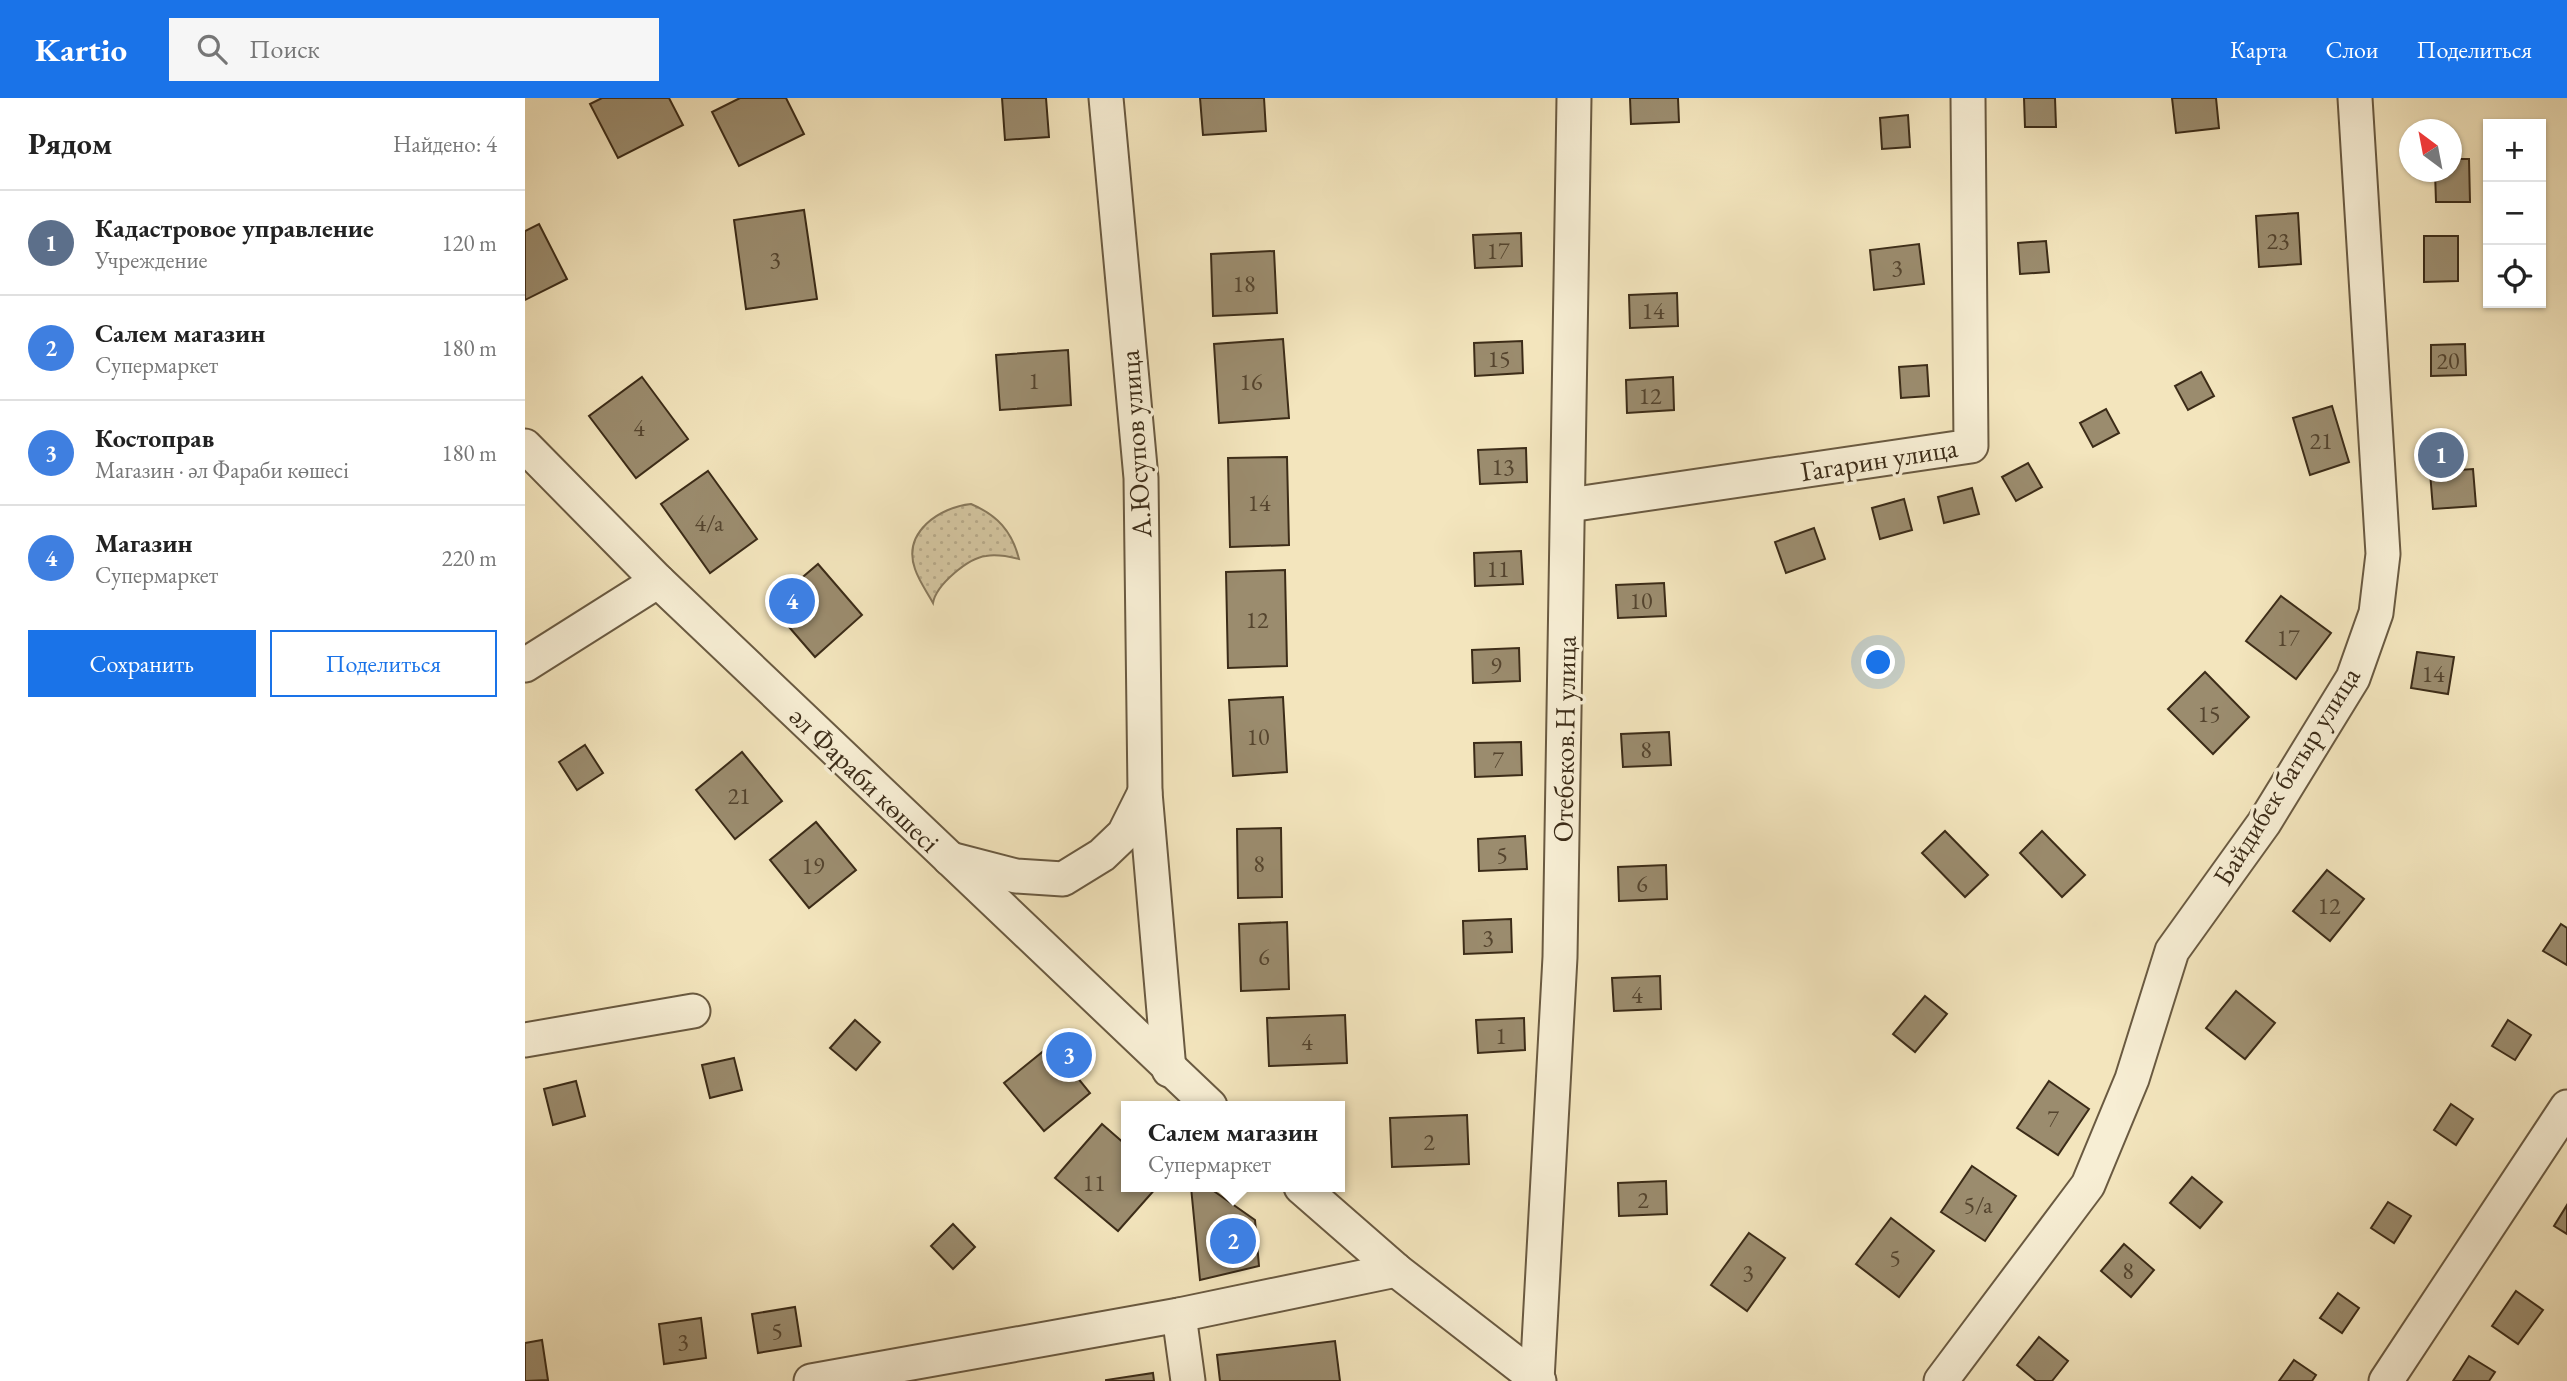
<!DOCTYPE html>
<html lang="ru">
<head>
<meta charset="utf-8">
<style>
  :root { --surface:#fff; --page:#f6f6f6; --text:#222; --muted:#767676; --line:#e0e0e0; --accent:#1a73e8 }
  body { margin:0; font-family:"EB Garamond",serif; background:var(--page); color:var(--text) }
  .controls { position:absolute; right:21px; top:21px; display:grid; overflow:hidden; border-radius:0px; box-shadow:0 2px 5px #0004 }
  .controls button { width:63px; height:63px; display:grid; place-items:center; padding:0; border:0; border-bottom:2px solid var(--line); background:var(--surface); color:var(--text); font:35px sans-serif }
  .compass { position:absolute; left:1874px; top:21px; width:63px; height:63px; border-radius:50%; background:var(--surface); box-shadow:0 2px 5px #0004; rotate:328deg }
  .you { position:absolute; left:1354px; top:565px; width:24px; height:24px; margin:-18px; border:5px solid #fff; border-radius:50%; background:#1a73e8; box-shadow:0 0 0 10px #1a73e833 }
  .badge { display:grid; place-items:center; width:46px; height:46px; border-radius:50%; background:var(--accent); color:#fff; font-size:23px; font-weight:700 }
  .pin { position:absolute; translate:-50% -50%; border:4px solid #fff; box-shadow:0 2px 7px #0006 }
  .popup { position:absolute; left:596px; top:1003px; width:224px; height:91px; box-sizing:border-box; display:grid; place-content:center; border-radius:0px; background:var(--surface); filter:drop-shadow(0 2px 5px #0005); font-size:23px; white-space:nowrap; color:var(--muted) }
  .popup b { font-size:26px; color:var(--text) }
  .popup::after { content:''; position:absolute; left:50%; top:100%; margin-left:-14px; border:14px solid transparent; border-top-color:var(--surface) }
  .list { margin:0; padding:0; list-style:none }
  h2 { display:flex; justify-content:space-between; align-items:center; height:91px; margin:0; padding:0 28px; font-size:30px }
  h2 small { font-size:23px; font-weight:400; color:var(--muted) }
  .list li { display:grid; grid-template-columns:46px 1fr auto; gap:21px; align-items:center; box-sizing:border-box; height:105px; padding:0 28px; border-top:2px solid var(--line) }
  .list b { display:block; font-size:26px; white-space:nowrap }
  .list p { margin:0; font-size:23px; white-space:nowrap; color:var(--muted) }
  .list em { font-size:23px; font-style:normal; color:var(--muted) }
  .actions { display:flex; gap:14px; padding:21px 28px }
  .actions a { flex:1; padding:16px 0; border:2px solid var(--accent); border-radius:0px; text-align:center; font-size:24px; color:var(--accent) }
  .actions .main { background:var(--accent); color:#fff }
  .icon { flex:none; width:38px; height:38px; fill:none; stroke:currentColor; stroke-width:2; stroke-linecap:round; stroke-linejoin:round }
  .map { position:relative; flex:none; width:2042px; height:1283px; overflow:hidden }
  header { display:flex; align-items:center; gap:42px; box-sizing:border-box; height:98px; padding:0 35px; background:var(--accent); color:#fff }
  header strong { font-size:33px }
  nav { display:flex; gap:38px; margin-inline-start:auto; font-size:24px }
  .search { width:490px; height:63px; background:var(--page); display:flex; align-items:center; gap:18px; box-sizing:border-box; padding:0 24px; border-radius:0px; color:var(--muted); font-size:26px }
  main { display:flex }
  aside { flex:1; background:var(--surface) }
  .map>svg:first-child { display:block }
</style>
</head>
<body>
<header>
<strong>Kartio</strong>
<div class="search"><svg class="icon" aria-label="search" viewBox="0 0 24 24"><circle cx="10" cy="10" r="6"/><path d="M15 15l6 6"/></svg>Поиск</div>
<nav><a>Карта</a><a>Слои</a><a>Поделиться</a></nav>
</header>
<main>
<aside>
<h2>Рядом<small>Найдено: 4</small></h2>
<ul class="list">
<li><span class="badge" style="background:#5c6f8a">1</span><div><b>Кадастровое управление</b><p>Учреждение</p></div><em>120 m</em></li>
<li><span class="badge" style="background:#3f7fe0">2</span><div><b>Салем магазин</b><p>Супермаркет</p></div><em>180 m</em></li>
<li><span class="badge" style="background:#3f7fe0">3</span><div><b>Костоправ</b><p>Магазин · әл Фараби көшесі</p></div><em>180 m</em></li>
<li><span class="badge" style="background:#3f7fe0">4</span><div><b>Магазин</b><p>Супермаркет</p></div><em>220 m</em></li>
</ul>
<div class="actions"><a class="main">Сохранить</a><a>Поделиться</a></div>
</aside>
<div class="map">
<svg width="2042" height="1283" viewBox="0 0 2042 1283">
  <defs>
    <pattern id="grass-dots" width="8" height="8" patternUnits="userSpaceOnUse" patternTransform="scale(1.75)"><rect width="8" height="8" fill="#d4c6a1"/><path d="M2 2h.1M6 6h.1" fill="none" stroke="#b7aa8a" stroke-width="1.8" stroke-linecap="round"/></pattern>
  </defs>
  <rect width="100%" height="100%" fill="#f3e5bd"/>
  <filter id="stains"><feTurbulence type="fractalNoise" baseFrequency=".00286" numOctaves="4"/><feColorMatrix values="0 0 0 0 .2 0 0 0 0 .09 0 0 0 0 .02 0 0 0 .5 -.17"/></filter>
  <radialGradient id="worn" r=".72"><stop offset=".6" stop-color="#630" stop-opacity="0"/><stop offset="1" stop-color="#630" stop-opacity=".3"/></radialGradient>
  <!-- grass -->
  <path fill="url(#grass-dots)" stroke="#88795c" stroke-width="2" d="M446,406C472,417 487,433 494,461C482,458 472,456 461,458C443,460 411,487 408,505C402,494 394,483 390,471C377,434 415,409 446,406Z"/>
  <!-- building -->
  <g fill="#9b8c6e" stroke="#3c2c18" stroke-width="2">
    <path d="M77,0H144L158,27L93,60L65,6Z"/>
    <path d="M215,0H261L279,36L214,68L187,14Z"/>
    <path d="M477,0H521L524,39L480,42Z"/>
    <path d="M675,0H739L741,33L678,37Z"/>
    <path d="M1105,0H1153L1154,24L1106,26Z"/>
    <path d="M1499,0H1530L1531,29H1500Z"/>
    <path d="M1647,0H1691L1694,30L1651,35Z"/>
    <path d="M1383,17L1385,49L1357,51L1355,20Z"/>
    <path d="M1926,61H1944L1945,104H1911L1910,74H1926Z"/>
    <path d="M279,112L292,201L221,211L209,122Z"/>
    <path d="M1773,115L1776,166L1734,169L1731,118Z"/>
    <path d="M14,126L42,181L0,202V133Z"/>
    <path d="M996,135L997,168L950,170L948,137Z"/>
    <path d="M1899,138H1933V183L1899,184Z"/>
    <path d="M1521,143L1524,174L1495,176L1493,145Z"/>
    <path d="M1394,146L1399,186L1349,192L1345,152Z"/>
    <path d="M749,153L752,215L688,218L686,156Z"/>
    <path d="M1152,195L1153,228L1105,230L1104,197Z"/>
    <path d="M758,241L764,320L694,325L689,246Z"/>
    <path d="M997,243L998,275L950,278L949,245Z"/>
    <path d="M1940,246L1941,277L1906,278V247Z"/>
    <path d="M543,252L546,307L475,312L471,257Z"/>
    <path d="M1402,267L1404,298L1376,300L1374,269Z"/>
    <path d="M1676,274L1689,298L1663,312L1650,288Z"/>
    <path d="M117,279L163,341L111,380L64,318Z"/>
    <path d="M1148,279L1149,312L1102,315L1101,282Z"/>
    <path d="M1807,308L1824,364L1785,377L1768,320Z"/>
    <path d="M1581,311L1594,335L1568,349L1555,325Z"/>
    <path d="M1001,350L1002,384L955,386L953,352Z"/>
    <path d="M762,359L764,447L705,449L703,360Z"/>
    <path d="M1503,365L1517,389L1491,403L1477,379Z"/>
    <path d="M1948,371L1951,408L1908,411L1905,374Z"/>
    <path d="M183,373L232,441L185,475L136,406Z"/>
    <path d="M1447,390L1454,416L1419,425L1413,399Z"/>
    <path d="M1379,401L1387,432L1355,441L1347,410Z"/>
    <path d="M1289,430L1300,461L1261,475L1250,444Z"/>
    <path d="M996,453L998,486L950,488L949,455Z"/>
    <path d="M293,466L337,517L290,559L245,507Z"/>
    <path d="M760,472L762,568L703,570L701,474Z"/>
    <path d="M1139,485L1141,518L1093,520L1091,487Z"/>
    <path d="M1756,498L1806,535L1771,581L1721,543Z"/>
    <path d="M994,550L995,583L948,585L947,552Z"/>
    <path d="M1892,554L1929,559L1923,596L1886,590Z"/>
    <path d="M1680,574L1724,619L1688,656L1643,611Z"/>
    <path d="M758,599L762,674L708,678L704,602Z"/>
    <path d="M1144,634L1146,667L1098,669L1096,636Z"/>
    <path d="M996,644L997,677L950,679L949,645Z"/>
    <path d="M60,647L78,675L52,692L34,664Z"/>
    <path d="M217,654L257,703L210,741L171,692Z"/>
    <path d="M291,724L331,772L284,810L245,762Z"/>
    <path d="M756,730L757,799L713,800L712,731Z"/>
    <path d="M1420,733L1463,777L1440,799L1397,755Z"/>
    <path d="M1517,733L1560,777L1537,799L1495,755Z"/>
    <path d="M1000,738L1002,771L954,773L953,741Z"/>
    <path d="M1141,767L1142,801L1094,803L1093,769Z"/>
    <path d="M1802,772L1839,801L1805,843L1768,813Z"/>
    <path d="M986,821L987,854L939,856L938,823Z"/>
    <path d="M762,824L764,891L716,893L714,826Z"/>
    <path d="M2036,826L2042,830V867L2018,853Z"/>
    <path d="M1135,878L1136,911L1089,913L1087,880Z"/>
    <path d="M1711,893L1750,925L1720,961L1681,930Z"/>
    <path d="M1400,898L1422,916L1390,954L1368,936Z"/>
    <path d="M820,917L822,965L744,968L742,920Z"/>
    <path d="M999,920L1000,952L953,955L951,922Z"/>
    <path d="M330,922L355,944L331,972L305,950Z"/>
    <path d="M1983,922L2006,937L1990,962L1967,948Z"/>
    <path d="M526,947L565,995L519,1033L479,985Z"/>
    <path d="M209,960L217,992L185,1000L177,967Z"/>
    <path d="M51,983L60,1018L28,1027L19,991Z"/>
    <path d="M1524,983L1564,1011L1533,1057L1492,1030Z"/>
    <path d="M1926,1006L1948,1021L1931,1047L1909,1032Z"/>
    <path d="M942,1017L944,1066L867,1069L865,1020Z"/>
    <path d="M577,1026L601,1047V1089H632L593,1133L530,1080Z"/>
    <path d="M1447,1068L1491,1098L1460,1143L1416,1114Z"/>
    <path d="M1667,1079L1697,1104L1675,1130L1645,1105Z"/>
    <path d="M1141,1083L1142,1116L1094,1118L1093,1085Z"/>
    <path d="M666,1089H683L730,1122L734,1168L675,1182Z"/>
    <path d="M1863,1104L1886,1118L1869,1145L1846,1130Z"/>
    <path d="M2042,1107V1136L2029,1128Z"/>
    <path d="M1366,1120L1409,1153L1374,1199L1331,1166Z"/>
    <path d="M428,1126L450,1149L428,1171L406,1148Z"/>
    <path d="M1224,1135L1260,1160L1222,1213L1186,1187Z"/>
    <path d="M1599,1146L1629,1172L1606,1199L1576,1173Z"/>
    <path d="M1991,1193L2018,1212L1993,1246L1967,1228Z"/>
    <path d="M1813,1195L1834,1210L1817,1235L1795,1220Z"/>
    <path d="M270,1209L276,1248L233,1255L227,1216Z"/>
    <path d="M176,1220L181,1260L139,1266L134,1226Z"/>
    <path d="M1514,1239L1543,1263L1527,1283H1511L1492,1267Z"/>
    <path d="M17,1242L23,1282L0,1283V1245Z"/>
    <path d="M810,1243L815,1283H695L692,1257Z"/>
    <path d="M1944,1258L1970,1274L1964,1283H1928Z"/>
    <path d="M1769,1262L1791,1277L1787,1283H1754Z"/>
    <path d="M628,1275L629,1283H581V1282Z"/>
  </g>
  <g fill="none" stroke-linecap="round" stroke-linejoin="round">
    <defs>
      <g id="street">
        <path d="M581,0L616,380L620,694L644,972"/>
        <path d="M0,348L133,483L685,1008"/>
        <path d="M1044,407L1446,348L1443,0"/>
        <path d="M0,567L133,483"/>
        <path d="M425,761L491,778L538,781L577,757L599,736L620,694"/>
        <path d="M0,942L168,913"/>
        <path d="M776,1089L871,1172L1014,1283"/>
        <path d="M654,1217L663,1283"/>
        <path d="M1012,1282L1035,859L1049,0"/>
        <path d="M286,1283L654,1217L871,1172"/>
        <path d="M1416,1283L1563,1087L1607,981L1647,853L1739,725L1828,580L1851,515L1858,456L1830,0"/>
        <path d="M1861,1283L2042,1009"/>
      </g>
    </defs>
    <!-- street casing -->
    <use href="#street" stroke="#6a5a41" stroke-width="37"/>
    <!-- street -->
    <use href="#street" stroke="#f7eed4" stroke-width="33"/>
  </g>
  <g text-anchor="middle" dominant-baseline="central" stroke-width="7" stroke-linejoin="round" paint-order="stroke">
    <!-- number labels -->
    <g font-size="24" fill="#54442e">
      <text x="1753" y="142">23</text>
      <text x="973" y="152">17</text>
      <text x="250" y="161">3</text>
      <text x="1372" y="169">3</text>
      <text x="719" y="185">18</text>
      <text x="1128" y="212">14</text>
      <text x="974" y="260">15</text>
      <text x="1923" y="262">20</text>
      <text x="509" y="282">1</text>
      <text x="726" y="283">16</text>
      <text x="1125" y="297">12</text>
      <text x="114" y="329">4</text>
      <text x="1796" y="342">21</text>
      <text x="978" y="368">13</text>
      <text x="734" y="404">14</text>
      <text x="184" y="424">4/а</text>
      <text x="973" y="470">11</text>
      <text x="1116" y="502">10</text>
      <text x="732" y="521">12</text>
      <text x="1763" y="539">17</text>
      <text x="971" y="567">9</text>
      <text x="1908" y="575">14</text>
      <text x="1684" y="615">15</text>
      <text x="733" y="638">10</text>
      <text x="1121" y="651">8</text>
      <text x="973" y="661">7</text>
      <text x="214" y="697">21</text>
      <text x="977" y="756">5</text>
      <text x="734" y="765">8</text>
      <text x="288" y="767">19</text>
      <text x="1117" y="785">6</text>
      <text x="1804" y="807">12</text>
      <text x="963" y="839">3</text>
      <text x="739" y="858">6</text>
      <text x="1112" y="896">4</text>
      <text x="976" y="937">1</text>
      <text x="782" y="943">4</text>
      <text x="1528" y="1020">7</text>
      <text x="904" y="1043">2</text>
      <text x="569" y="1084">11</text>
      <text x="1118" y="1101">2</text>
      <text x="1453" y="1106">5/а</text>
      <text x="1370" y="1159">5</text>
      <text x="1603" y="1172">8</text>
      <text x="1223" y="1174">3</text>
      <text x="252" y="1232">5</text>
      <text x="158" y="1243">3</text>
    </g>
    <!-- street labels -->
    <g font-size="28" fill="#3c2c18" stroke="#f7eed4">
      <text transform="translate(610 346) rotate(-94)">А.Юсупов улица</text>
      <text transform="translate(1354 361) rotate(-9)">Гагарин улица</text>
      <text transform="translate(1039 641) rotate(-89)">Отебеков.Н улица</text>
      <text transform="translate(1761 678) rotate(-58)">Байдибек батыр улица</text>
      <text transform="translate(340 681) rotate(44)">әл Фараби көшесі</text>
    </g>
  </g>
  <rect width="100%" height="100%" filter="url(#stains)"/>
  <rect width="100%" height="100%" fill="url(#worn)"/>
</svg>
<div class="controls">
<button>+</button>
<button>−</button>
<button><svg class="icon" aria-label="locate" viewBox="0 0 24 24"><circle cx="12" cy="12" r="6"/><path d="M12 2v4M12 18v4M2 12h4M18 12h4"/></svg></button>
</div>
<svg class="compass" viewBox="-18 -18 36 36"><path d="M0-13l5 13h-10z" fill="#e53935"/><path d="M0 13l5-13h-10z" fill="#767676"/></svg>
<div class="you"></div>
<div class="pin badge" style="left:1916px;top:357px;background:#5c6f8a">1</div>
<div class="pin badge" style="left:708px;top:1143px;background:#3f7fe0">2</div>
<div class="popup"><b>Салем магазин</b>Супермаркет</div>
<div class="pin badge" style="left:544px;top:957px;background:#3f7fe0">3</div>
<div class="pin badge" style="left:267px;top:503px;background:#3f7fe0">4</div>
</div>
</main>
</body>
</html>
